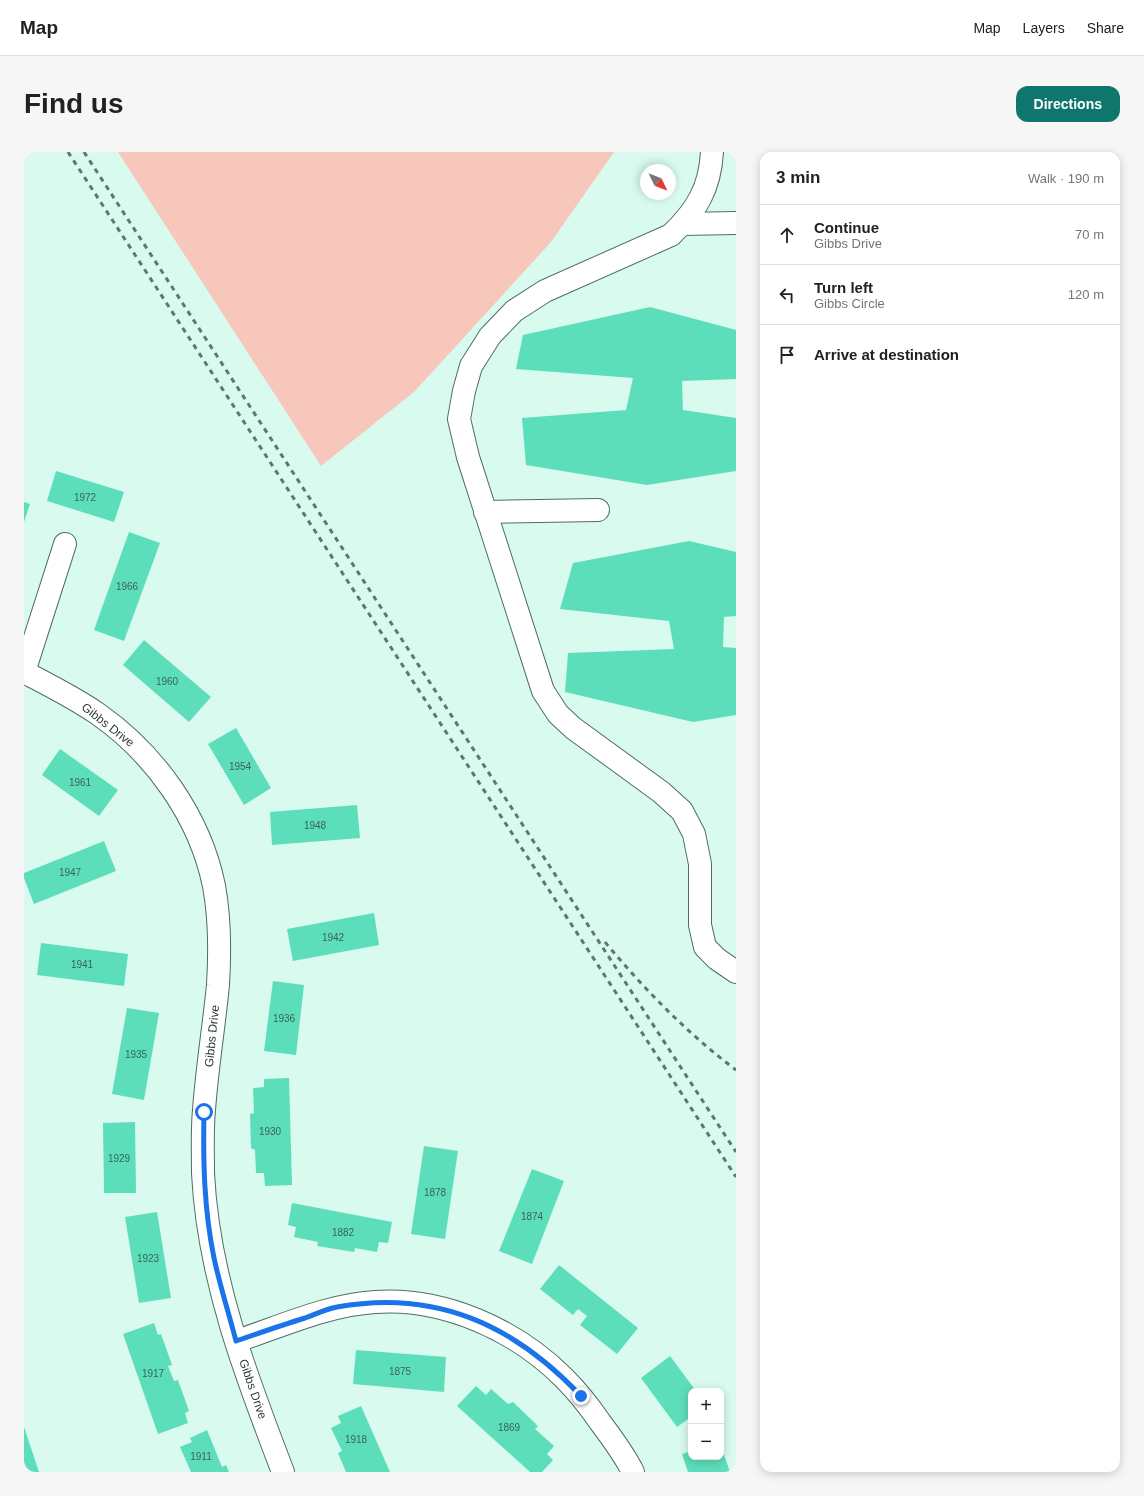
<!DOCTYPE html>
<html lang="en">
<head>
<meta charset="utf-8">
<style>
  :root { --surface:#fff; --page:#f6f6f6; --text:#202124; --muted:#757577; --line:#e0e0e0; --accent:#0f766e }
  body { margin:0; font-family:Arial,sans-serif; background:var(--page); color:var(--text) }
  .controls { position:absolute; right:12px; bottom:12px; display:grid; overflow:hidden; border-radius:8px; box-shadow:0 2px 10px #0003 }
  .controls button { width:36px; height:36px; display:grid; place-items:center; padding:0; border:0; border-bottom:1px solid var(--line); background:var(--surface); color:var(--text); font:20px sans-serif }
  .compass { position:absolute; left:616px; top:12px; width:36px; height:36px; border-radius:50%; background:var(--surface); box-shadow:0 2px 10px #0003; rotate:133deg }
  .stop { position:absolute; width:12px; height:12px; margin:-9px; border:3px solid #1a73e8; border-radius:50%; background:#fff }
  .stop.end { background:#1a73e8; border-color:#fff; box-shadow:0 1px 4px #0008 }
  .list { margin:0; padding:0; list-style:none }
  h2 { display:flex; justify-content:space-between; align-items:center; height:52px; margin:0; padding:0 16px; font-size:17px }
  h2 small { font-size:13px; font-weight:400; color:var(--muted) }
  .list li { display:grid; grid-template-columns:26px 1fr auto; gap:12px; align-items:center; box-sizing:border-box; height:60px; padding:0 16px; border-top:1px solid var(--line) }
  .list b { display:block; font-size:15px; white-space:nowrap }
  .list p { margin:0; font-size:13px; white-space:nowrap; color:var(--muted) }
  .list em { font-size:13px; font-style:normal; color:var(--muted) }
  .icon { flex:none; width:22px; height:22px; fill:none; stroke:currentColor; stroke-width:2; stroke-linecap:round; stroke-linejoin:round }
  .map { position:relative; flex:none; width:712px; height:1320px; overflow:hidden; border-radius:12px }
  header { display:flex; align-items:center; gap:24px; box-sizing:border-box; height:56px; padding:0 20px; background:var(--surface); border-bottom:1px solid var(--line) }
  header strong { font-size:19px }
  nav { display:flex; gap:22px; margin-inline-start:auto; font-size:14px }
  .intro { display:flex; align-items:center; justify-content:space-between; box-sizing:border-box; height:96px; padding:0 24px }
  h1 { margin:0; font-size:28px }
  .button { padding:10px 18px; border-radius:12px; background:var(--accent); color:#fff; font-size:14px; font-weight:700 }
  main { display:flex; gap:24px; padding:0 24px }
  aside { flex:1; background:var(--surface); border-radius:12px; box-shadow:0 2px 10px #0003 }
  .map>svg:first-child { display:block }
</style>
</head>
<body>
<header>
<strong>Map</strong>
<nav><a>Map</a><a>Layers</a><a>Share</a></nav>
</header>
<div class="intro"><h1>Find us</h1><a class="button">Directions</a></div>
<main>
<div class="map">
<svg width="712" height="1320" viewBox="0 0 712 1320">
  <rect width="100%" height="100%" fill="#d9faee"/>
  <!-- green -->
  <path fill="#f6c7ba" d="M94,0H590L527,90L390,240L297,314Z"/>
  <!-- building -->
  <g fill="#5ddeba">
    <path d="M626,155L712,178V227L658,229L659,258L712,266V319L623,333L502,313L498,266L602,258L609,226L492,217L499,183Z"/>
    <path d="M32,319L100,340L90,370L23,349Z"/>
    <path d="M0,350L6,352L0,370Z"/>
    <path d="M105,380L136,391L100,489L70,478Z"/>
    <path d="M665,389L712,400V464L700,465L699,495L712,496V563L669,570L541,540L544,501L650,497L645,469L536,457L549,411Z"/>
    <path d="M120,488L187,545L165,570L99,513Z"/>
    <path d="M212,576L247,636L220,653L184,592Z"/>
    <path d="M36,597L94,638L75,664L18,623Z"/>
    <path d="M333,653L336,686L248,693L246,660Z"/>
    <path d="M80,689L92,719L10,752L0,726V721Z"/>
    <path d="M350,761L355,793L269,809L263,777Z"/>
    <path d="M17,791L104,802L100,834L13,823Z"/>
    <path d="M249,829L280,833L272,903L240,899Z"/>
    <path d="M103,856L135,861L120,948L88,942Z"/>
    <path d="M265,926L268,1033L241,1034L240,1021H232L231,998L227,996L226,962L230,961L229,936L240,935V927Z"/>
    <path d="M111,970L112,1041H80L79,971Z"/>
    <path d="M400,994L434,999L421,1087L387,1082Z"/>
    <path d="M508,1017L540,1029L508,1112L475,1099Z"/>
    <path d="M268,1051L368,1070L364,1091L355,1090L353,1100L331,1096L330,1100L293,1094L294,1090L270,1085L272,1075L264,1073Z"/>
    <path d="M133,1060L147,1146L115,1151L101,1065Z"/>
    <path d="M535,1113L614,1176L593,1202L556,1173L563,1164L554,1157L549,1163L516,1137Z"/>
    <path d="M130,1171L134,1183L137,1182L148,1213L144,1214L150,1229L154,1228L165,1259L161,1261L164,1271L134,1282L99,1182Z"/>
    <path d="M332,1198L422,1205L420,1240L329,1232Z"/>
    <path d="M646,1204L672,1239H667V1265L653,1275L617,1226Z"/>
    <path d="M452,1234L462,1243L467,1237L484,1252L489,1250L514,1274L511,1277L530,1294L523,1302L529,1308L518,1320H506L433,1254Z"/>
    <path d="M337,1254L366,1320H322L314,1301L318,1299L307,1276L317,1271L314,1264Z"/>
    <path d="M0,1275L15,1320H0Z"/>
    <path d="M183,1278L198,1315L202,1313L205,1320H167L156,1295L168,1290L166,1286Z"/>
    <path d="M697,1294L706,1320H664L658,1302L667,1299V1305H697Z"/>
  </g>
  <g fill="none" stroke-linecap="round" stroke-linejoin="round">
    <defs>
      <g id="minor">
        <path d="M688,0C686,36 673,58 647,83L521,139L490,159L466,184L447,214L440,239L435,267L444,305L519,539L534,562L549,576L637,640L658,659L670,682L676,712V773L681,795L693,807L712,820"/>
        <path d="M658,72L712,71"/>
        <path d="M461,360L574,358"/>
        <path d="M0,520C25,533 51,546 74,562C131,602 176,665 190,734C196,766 196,800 194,833C190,874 183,916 180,958C178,978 179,1000 179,1021C184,1125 222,1224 259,1320"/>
        <path d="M0,520L41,392"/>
        <path d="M213,1189C258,1174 303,1153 351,1150C420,1145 492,1178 540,1226C553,1239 565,1254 576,1270C588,1286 600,1302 609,1320"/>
      </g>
    </defs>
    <!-- minor casing -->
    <use href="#minor" stroke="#506d63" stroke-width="24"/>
    <!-- minor -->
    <use href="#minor" stroke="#fff" stroke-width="22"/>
    <!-- rail -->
    <g stroke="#62756e" stroke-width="3" stroke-dasharray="5 5" stroke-linecap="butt">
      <path d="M44,0L712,1025"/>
      <path d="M60,0L712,1000"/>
      <path d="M581,790C620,837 663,881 712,918"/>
    </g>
  </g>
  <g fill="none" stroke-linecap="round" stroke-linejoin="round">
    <!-- route -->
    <path stroke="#1a73e8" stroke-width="5" d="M180,960C179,1010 180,1057 190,1106C196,1134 205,1162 212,1189C235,1181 258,1173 281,1166C292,1162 302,1157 313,1155C412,1137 490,1173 557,1244"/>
  </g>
  <g text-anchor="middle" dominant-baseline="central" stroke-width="4" stroke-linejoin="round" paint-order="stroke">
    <!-- number labels -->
    <g font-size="10" fill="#3a6357">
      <text x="61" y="345">1972</text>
      <text x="103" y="434">1966</text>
      <text x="143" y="529">1960</text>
      <text x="216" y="614">1954</text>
      <text x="56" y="630">1961</text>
      <text x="291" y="673">1948</text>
      <text x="46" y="720">1947</text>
      <text x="309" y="785">1942</text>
      <text x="58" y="812">1941</text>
      <text x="260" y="866">1936</text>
      <text x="112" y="902">1935</text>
      <text x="246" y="979">1930</text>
      <text x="95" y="1006">1929</text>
      <text x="411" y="1040">1878</text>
      <text x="508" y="1064">1874</text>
      <text x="319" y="1080">1882</text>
      <text x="124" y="1106">1923</text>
      <text x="376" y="1219">1875</text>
      <text x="129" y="1221">1917</text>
      <text x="485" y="1275">1869</text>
      <text x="332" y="1287">1918</text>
      <text x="177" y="1304">1911</text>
    </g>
    <!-- street labels -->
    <g font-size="12" fill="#2e3a36" stroke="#fff">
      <text transform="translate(84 573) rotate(38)">Gibbs Drive</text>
      <text transform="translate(188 884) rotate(-84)">Gibbs Drive</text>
      <text transform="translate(229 1237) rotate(71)">Gibbs Drive</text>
    </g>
  </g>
</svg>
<div class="controls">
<button>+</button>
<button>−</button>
</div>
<svg class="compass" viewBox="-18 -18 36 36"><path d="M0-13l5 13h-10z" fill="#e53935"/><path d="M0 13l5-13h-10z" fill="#757577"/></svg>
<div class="stop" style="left:180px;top:960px"></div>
<div class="stop end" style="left:557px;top:1244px"></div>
</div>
<aside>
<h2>3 min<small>Walk · 190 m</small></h2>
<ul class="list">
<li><svg class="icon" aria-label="ahead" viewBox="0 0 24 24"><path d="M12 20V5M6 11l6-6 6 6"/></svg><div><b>Continue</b><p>Gibbs Drive</p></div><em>70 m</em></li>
<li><svg class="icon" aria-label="left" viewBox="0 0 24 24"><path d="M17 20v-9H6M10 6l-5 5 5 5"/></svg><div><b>Turn left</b><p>Gibbs Circle</p></div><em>120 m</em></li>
<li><svg class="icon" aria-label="arrive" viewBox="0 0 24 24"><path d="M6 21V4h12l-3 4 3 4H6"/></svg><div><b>Arrive at destination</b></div></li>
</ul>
</aside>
</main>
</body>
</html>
